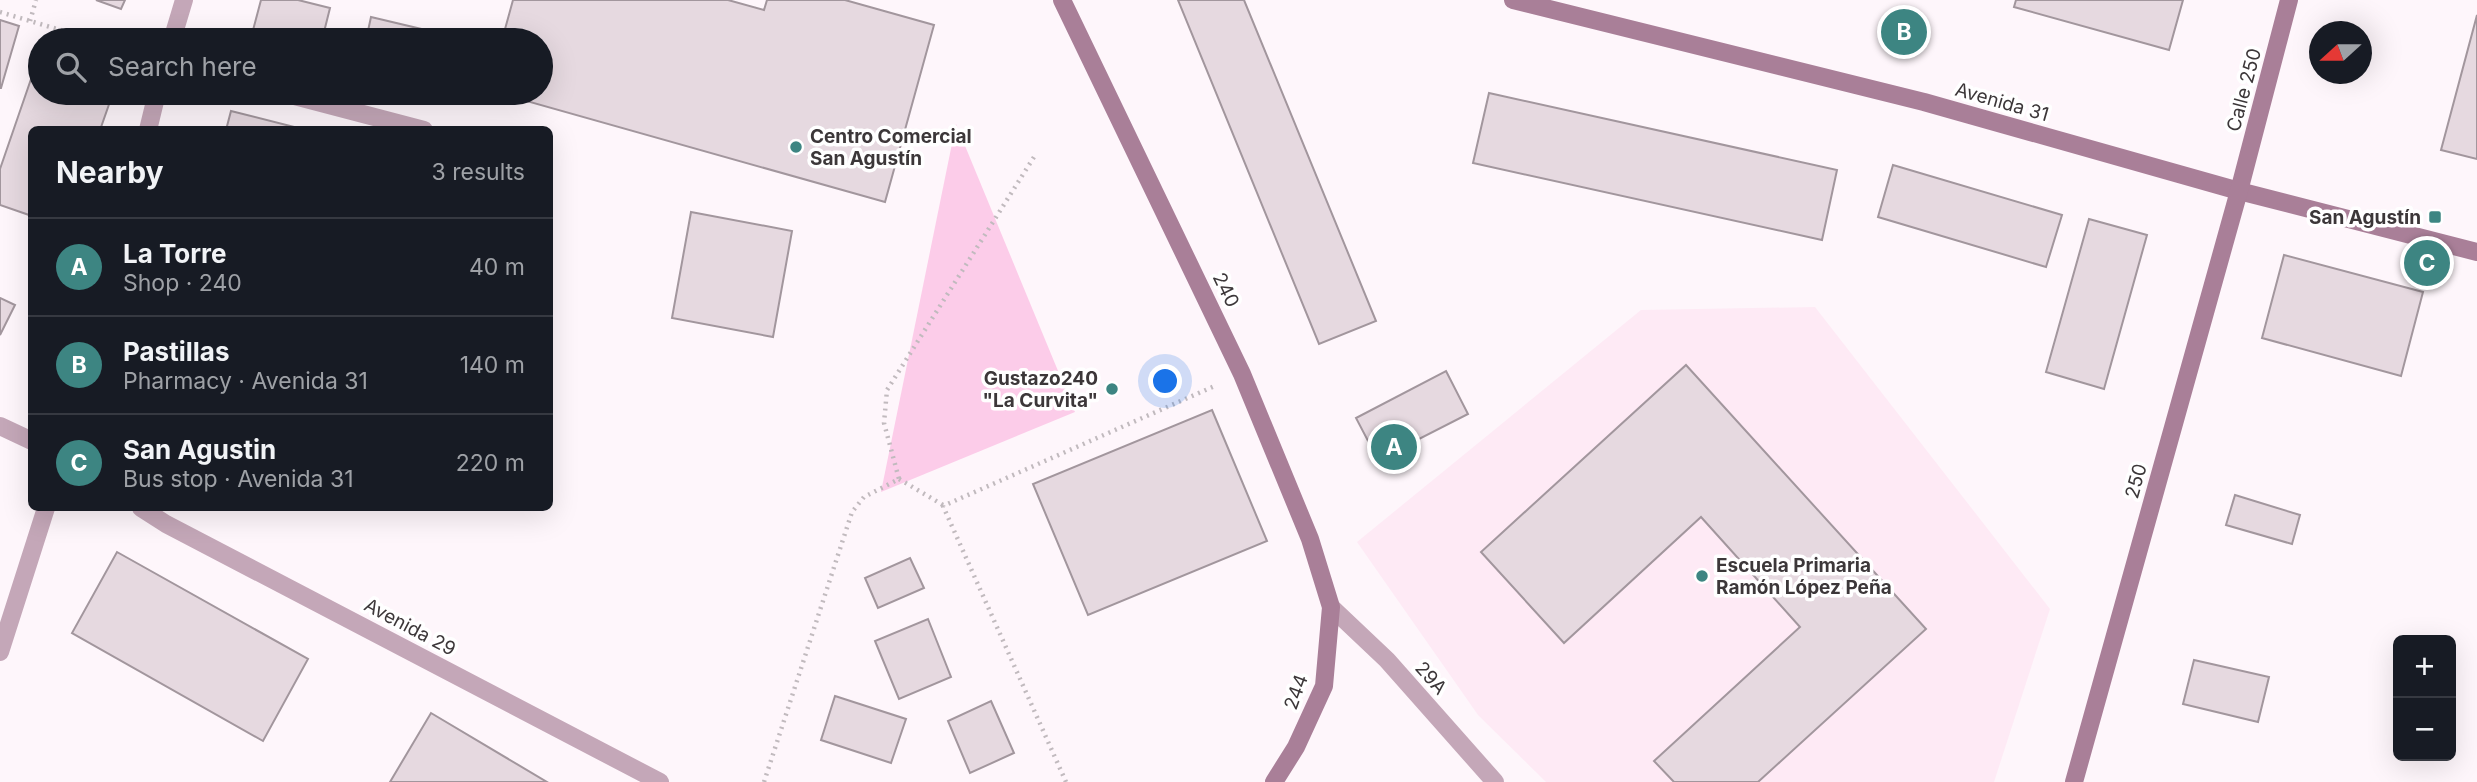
<!DOCTYPE html>
<html lang="en">
<head>
<meta charset="utf-8">
<style>
  :root { --surface:#171b24; --page:#242831; --text:#f1f3f6; --muted:#9ea1a6; --line:#363941; --accent:#3d8582 }
  body { margin:0; font-family:Inter,sans-serif; background:var(--page); color:var(--text) }
  .controls { position:absolute; right:21px; bottom:21px; display:grid; overflow:hidden; border-radius:10px; box-shadow:0 7px 28px #0002 }
  .controls button { width:63px; height:63px; display:grid; place-items:center; padding:0; border:0; border-bottom:2px solid var(--line); background:var(--surface); color:var(--text); font:35px sans-serif }
  .compass { position:absolute; left:2309px; top:21px; width:63px; height:63px; border-radius:50%; background:var(--surface); box-shadow:0 7px 28px #0002; rotate:249deg }
  .you { position:absolute; left:1166px; top:382px; width:24px; height:24px; margin:-18px; border:5px solid #fff; border-radius:50%; background:#1a73e8; box-shadow:0 0 0 10px #1a73e833 }
  .badge { display:grid; place-items:center; width:46px; height:46px; border-radius:50%; background:var(--accent); color:#fff; font-size:23px; font-weight:700 }
  .pin { position:absolute; translate:-50% -50%; border:4px solid #fff; box-shadow:0 2px 7px #0006 }
  .list { margin:0; padding:0; list-style:none }
  h2 { display:flex; justify-content:space-between; align-items:center; height:91px; margin:0; padding:0 28px; font-size:30px }
  h2 small { font-size:23px; font-weight:400; color:var(--muted) }
  .list li { display:grid; grid-template-columns:46px 1fr auto; gap:21px; align-items:center; box-sizing:border-box; height:98px; padding:0 28px; border-top:2px solid var(--line) }
  .list b { display:block; font-size:26px; white-space:nowrap }
  .list p { margin:0; font-size:23px; white-space:nowrap; color:var(--muted) }
  .list em { font-size:23px; font-style:normal; color:var(--muted) }
  .icon { flex:none; width:38px; height:38px; fill:none; stroke:currentColor; stroke-width:2; stroke-linecap:round; stroke-linejoin:round }
  .map { position:relative; flex:none; width:2477px; height:782px; overflow:hidden }
  .search { position:absolute; background:var(--surface); box-shadow:0 7px 28px #0002; left:28px; top:28px; width:525px; height:77px; display:flex; align-items:center; gap:18px; box-sizing:border-box; padding:0 24px; border-radius:38px; color:var(--muted); font-size:26px }
  .panel { position:absolute; background:var(--surface); box-shadow:0 7px 28px #0002; left:28px; top:126px; width:525px; height:385px; border-radius:10px }
  .map>svg:first-child { display:block }
</style>
</head>
<body>
<div class="map">
<svg width="2477" height="782" viewBox="0 0 2477 782">
  <rect width="100%" height="100%" fill="#fef6fb"/>
  <!-- built -->
  <path fill="#feeaf5" d="M1815,307L2050,609L1994,782H1546L1478,715L1357,542L1641,310Z"/>
  <!-- green -->
  <path fill="#fccce9" d="M956,124L1075,412L881,492Z"/>
  <!-- building -->
  <g fill="#e6d9e0" stroke="#a2969d" stroke-width="2">
    <path d="M96,0H125L121,9Z"/>
    <path d="M261,0H298L330,8L322,40H276L252,34Z"/>
    <path d="M513,0H728L764,10L767,0H845L934,25L885,202L498,93H541V40H502Z"/>
    <path d="M1178,0H1244L1376,321L1319,344Z"/>
    <path d="M2016,0H2183L2169,50L2014,7Z"/>
    <path d="M2477,15V159L2441,150Z"/>
    <path d="M371,17L430,31L427,40H366Z"/>
    <path d="M0,20L19,26L1,88H0Z"/>
    <path d="M40,53V93H113L100,130H32V216L0,205V169Z"/>
    <path d="M1489,93L1837,170L1822,240L1473,163Z"/>
    <path d="M231,111L306,130H226Z"/>
    <path d="M1893,165L2062,215L2046,267L1878,217Z"/>
    <path d="M691,212L792,231L773,337L672,318Z"/>
    <path d="M2089,219L2147,235L2104,389L2046,372Z"/>
    <path d="M2284,255L2423,292L2401,376L2262,338Z"/>
    <path d="M0,298L15,305L0,335Z"/>
    <path d="M1686,365L1926,629L1758,782H1674L1654,761L1800,627L1701,517L1564,643L1481,552Z"/>
    <path d="M1446,371L1468,414L1378,460L1356,418Z"/>
    <path d="M1212,410L1267,541L1088,615L1033,484Z"/>
    <path d="M2235,495L2300,515L2292,544L2226,525Z"/>
    <path d="M117,552L308,659L263,741L72,633Z"/>
    <path d="M910,558L924,588L878,608L865,578Z"/>
    <path d="M928,619L951,677L899,699L875,641Z"/>
    <path d="M2194,660L2269,677L2258,722L2183,704Z"/>
    <path d="M835,696L906,719L891,763L821,740Z"/>
    <path d="M991,701L1014,753L970,773L948,721Z"/>
    <path d="M431,713L547,782H390Z"/>
  </g>
  <g fill="none" stroke-linecap="round" stroke-linejoin="round">
    <!-- path -->
    <g stroke="#c1babe" stroke-width="4.5" stroke-dasharray="2 5" stroke-linecap="butt">
      <path d="M0,12L94,40"/>
      <path d="M30,21L36,0"/>
      <path d="M899,479L943,505"/>
      <path d="M764,782L852,512L864,497L899,479L884,423L887,390L1034,157"/>
      <path d="M1066,782L943,506L1217,385"/>
    </g>
    <!-- lane -->
    <path stroke="#c4a7b8" stroke-width="18" d="M283,93L424,130"/>
    <!-- street -->
    <g stroke="#c4a7b8" stroke-width="18">
      <path d="M172,40L184,0"/>
      <path d="M148,130L157,93"/>
      <path d="M0,426L32,441"/>
      <path d="M141,508L166,524L660,782"/>
      <path d="M1331,607L1387,660L1495,782"/>
      <path d="M0,652L46,508"/>
    </g>
    <!-- secondary -->
    <g stroke="#a97f98" stroke-width="18">
      <path d="M1062,0L1242,374L1310,539L1331,607L1324,686L1296,747L1274,782"/>
      <path d="M1513,0L1924,102L2239,191L2477,252"/>
      <path d="M2074,782L2239,191L2289,0"/>
    </g>
  </g>
  <!-- markers -->
  <g fill="#3d8582" stroke="#fff" stroke-width="2.5">
    <circle cx="796" cy="147" r="7"/>
    <rect x="2428" y="210" width="14" height="14" rx="3.5"/>
    <circle cx="1112" cy="389" r="7"/>
    <circle cx="1702" cy="576" r="7"/>
  </g>
  <g text-anchor="middle" dominant-baseline="central" stroke-width="7" stroke-linejoin="round" paint-order="stroke">
    <!-- street labels -->
    <g font-size="19" fill="#3c3739" stroke="#fff">
      <text transform="translate(2244 90) rotate(-75)">Calle 250</text>
      <text transform="translate(2002 102) rotate(16)">Avenida 31</text>
      <text transform="translate(1226 290) rotate(64)">240</text>
      <text transform="translate(2136 481) rotate(-74)">250</text>
      <text transform="translate(410 627) rotate(28)">Avenida 29</text>
      <text transform="translate(1431 678) rotate(48)">29A</text>
      <text transform="translate(1296 692) rotate(-70)">244</text>
    </g>
    <!-- poi labels -->
    <g font-size="19" font-weight="bold" fill="#3c3739" stroke="#fff" text-anchor="start">
      <text x="810" y="136">Centro Comercial<tspan x="810" dy="22">San Agustín</tspan></text>
      <text x="2421" y="217" text-anchor="end">San Agustín</text>
      <text x="1098" y="378" text-anchor="end">Gustazo240<tspan x="1098" dy="22">"La Curvita"</tspan></text>
      <text x="1716" y="565">Escuela Primaria<tspan x="1716" dy="22">Ramón López Peña</tspan></text>
    </g>
  </g>
</svg>
<div class="controls">
<button>+</button>
<button>−</button>
</div>
<svg class="compass" viewBox="-18 -18 36 36"><path d="M0-13l5 13h-10z" fill="#e53935"/><path d="M0 13l5-13h-10z" fill="#9ea1a6"/></svg>
<div class="you"></div>
<div class="pin badge" style="left:1394px;top:447px">A</div>
<div class="pin badge" style="left:1904px;top:32px">B</div>
<div class="pin badge" style="left:2427px;top:263px">C</div>
<div class="search"><svg class="icon" aria-label="search" viewBox="0 0 24 24"><circle cx="10" cy="10" r="6"/><path d="M15 15l6 6"/></svg>Search here</div>
<section class="panel">
<h2>Nearby<small>3 results</small></h2>
<ul class="list">
<li><span class="badge">A</span><div><b>La Torre</b><p>Shop · 240</p></div><em>40 m</em></li>
<li><span class="badge">B</span><div><b>Pastillas</b><p>Pharmacy · Avenida 31</p></div><em>140 m</em></li>
<li><span class="badge">C</span><div><b>San Agustin</b><p>Bus stop · Avenida 31</p></div><em>220 m</em></li>
</ul>
</section>
</div>
</body>
</html>
